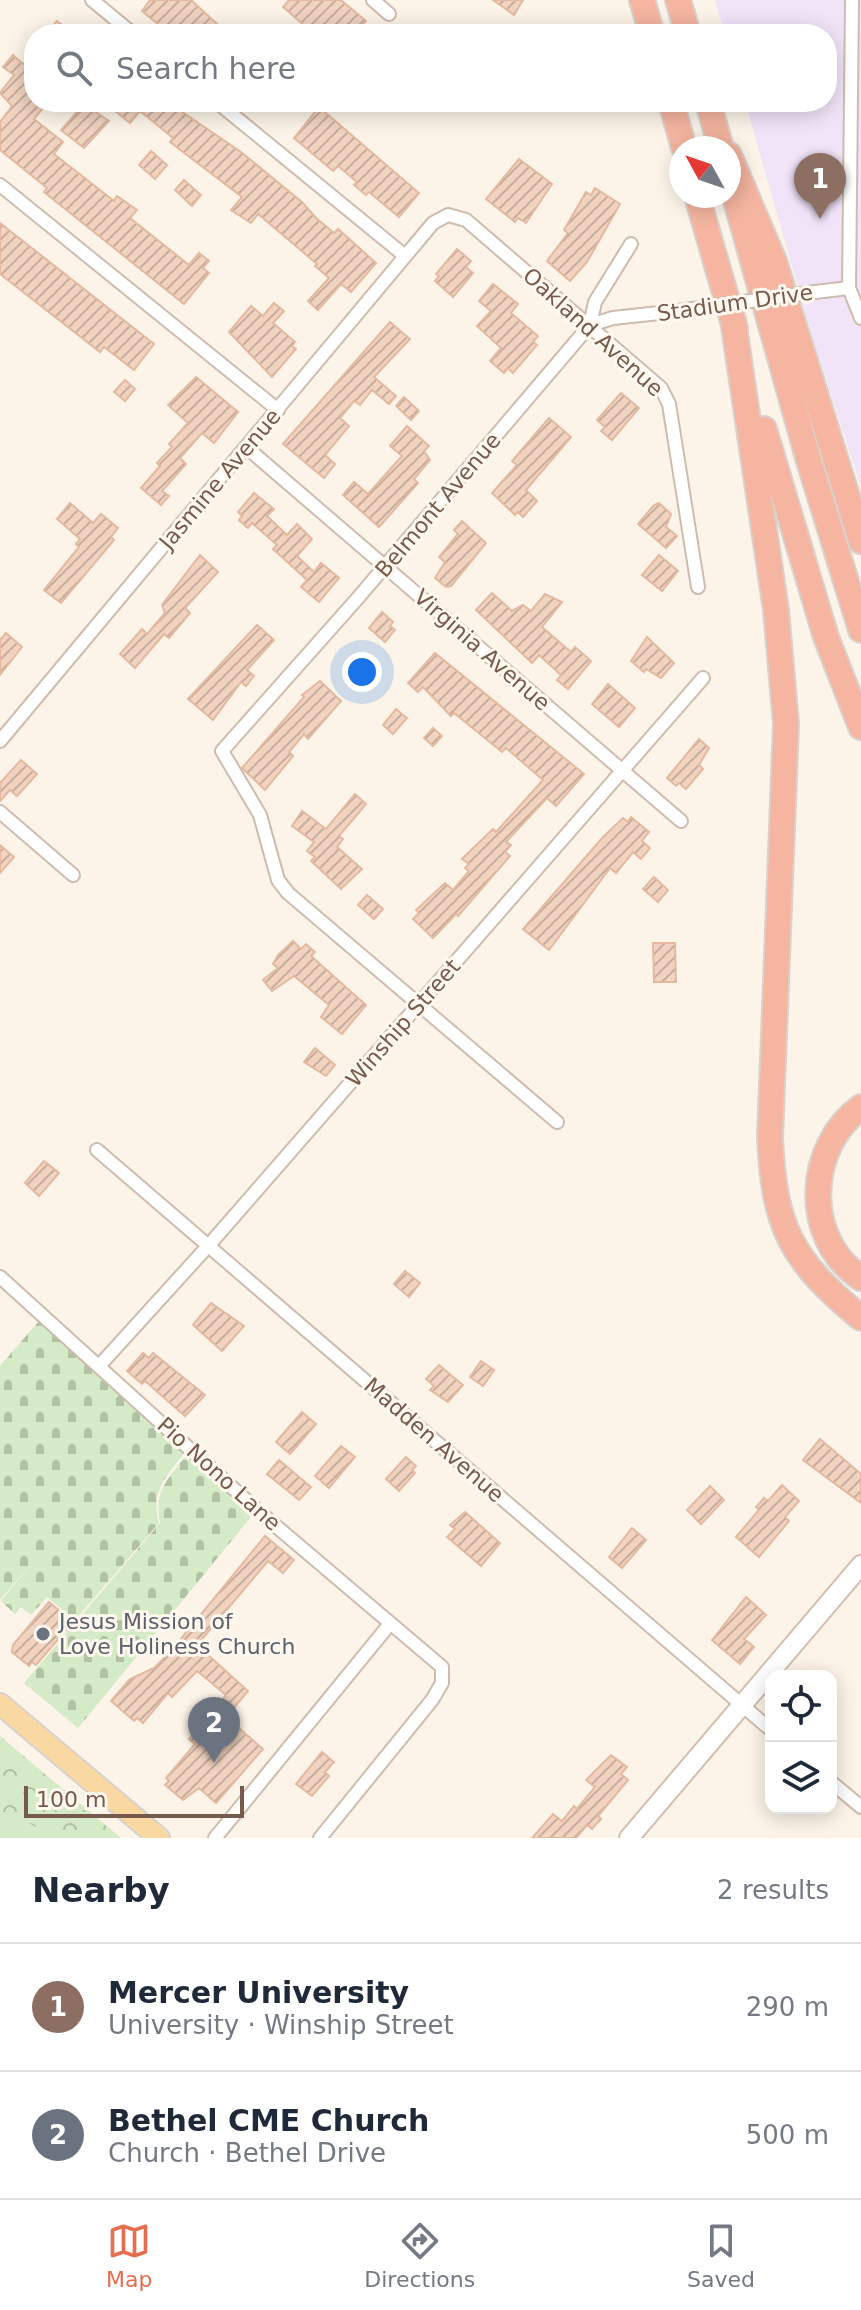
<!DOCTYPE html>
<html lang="en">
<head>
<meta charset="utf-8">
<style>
  :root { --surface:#fff; --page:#f2f2f3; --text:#1f2937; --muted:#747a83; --line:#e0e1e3; --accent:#e46f4f }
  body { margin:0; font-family:"DejaVu Sans",sans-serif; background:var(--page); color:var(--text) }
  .controls { position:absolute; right:24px; bottom:24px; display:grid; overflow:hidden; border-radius:16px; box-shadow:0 4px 20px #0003 }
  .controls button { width:72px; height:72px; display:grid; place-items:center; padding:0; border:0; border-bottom:2px solid var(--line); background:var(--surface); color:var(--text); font:40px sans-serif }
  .compass { position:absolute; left:669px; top:136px; width:72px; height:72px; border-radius:50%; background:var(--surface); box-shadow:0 4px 20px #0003; rotate:310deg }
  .scale { position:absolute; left:24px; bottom:20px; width:220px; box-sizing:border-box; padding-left:8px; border:4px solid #765b4c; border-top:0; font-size:22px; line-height:28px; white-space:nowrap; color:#765b4c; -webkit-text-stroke:6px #fff8ee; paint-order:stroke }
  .you { position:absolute; left:362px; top:672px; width:28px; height:28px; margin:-20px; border:6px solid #fff; border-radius:50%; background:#1a73e8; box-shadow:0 0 0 12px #1a73e833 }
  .badge { display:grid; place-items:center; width:52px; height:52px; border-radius:50%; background:var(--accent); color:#fff; font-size:26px; font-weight:700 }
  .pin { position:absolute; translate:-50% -66px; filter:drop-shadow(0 2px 4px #0008) }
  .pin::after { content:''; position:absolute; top:42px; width:28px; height:24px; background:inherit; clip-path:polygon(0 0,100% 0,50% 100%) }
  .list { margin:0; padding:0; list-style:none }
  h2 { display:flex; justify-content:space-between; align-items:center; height:104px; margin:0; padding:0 32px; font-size:34px }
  h2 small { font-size:26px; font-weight:400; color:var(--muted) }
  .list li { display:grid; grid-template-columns:52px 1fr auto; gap:24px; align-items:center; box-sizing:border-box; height:128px; padding:0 32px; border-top:2px solid var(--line) }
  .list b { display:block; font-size:30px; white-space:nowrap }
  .list p { margin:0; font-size:26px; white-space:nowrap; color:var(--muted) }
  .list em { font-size:26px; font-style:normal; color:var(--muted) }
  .icon { flex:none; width:44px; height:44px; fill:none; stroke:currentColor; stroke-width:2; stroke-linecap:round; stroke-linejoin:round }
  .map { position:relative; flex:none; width:861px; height:1838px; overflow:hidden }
  .search { position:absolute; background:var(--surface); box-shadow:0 4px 20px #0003; left:24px; right:24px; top:24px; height:88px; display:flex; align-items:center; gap:20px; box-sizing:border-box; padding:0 28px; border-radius:32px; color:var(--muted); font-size:30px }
  .sheet { height:360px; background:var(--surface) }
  nav { display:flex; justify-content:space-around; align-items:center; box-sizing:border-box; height:112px; border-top:2px solid var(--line); background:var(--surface); font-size:22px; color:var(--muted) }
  nav a { display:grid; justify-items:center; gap:4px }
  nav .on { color:var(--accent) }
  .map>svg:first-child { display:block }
</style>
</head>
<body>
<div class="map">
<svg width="861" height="1838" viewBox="0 0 861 1838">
  <defs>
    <pattern id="forest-crowns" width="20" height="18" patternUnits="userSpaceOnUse" patternTransform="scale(2)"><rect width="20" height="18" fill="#d5eac6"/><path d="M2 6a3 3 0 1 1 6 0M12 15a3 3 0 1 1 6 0" fill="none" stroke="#b1c1a3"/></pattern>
    <pattern id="cemetery-stones" width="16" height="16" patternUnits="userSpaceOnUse" patternTransform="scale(2)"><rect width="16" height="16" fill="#d5eac6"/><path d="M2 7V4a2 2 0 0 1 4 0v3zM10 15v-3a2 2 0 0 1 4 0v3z" fill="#b1c1a3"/></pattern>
    <pattern id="building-hatch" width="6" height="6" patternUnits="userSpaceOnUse" patternTransform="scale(2)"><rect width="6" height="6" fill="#f1d3c0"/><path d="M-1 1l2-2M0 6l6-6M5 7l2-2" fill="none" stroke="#c8ae9e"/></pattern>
  </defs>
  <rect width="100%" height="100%" fill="#fcf4e8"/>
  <!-- education -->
  <path fill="#f1e4f9" d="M715,0H861V487L812,336L745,102H827V34H725Z"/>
  <!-- forest -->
  <path fill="url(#forest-crowns)" d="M0,1736L121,1838H0Z"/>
  <!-- cemetery -->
  <g fill="url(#cemetery-stones)">
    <path d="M39,1321L184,1453C166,1478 150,1490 159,1523L75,1620L47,1597L31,1615L21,1607L15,1614L1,1601L35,1559L0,1600V1366Z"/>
    <path d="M186,1455L251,1517L78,1728L24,1683L160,1523C154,1490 167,1481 186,1455Z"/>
  </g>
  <!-- pitch -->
  <path fill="#d5eac6" d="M0,1820L27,1822L55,1838H0Z"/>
  <!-- building -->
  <g fill="url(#building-hatch)" stroke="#e4b9a0" stroke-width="2">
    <path d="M150,0H191L228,34H170L142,11Z"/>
    <path d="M289,0H341L366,21L363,24L374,34H314L283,7Z"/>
    <path d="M493,0H523L514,15Z"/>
    <path d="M57,21L73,34H46Z"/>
    <path d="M34,50V102H48L34,119L63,142L54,154L114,201L117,196L137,210L130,218L189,265L199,253L209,261L203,268L209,273L184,304L44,192L47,188L0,150V122L12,106L0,93L14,75L3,67L13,55L23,64Z"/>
    <path d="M104,102H175L183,108L181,111L241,152L302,202L316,218L334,233L338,229L376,263L351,292L341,284L318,310L308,301L329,278L315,266L317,264L258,214L251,223L231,210L242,197L170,142L173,138L140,111L130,123Z"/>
    <path d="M84,104L109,121L84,148L61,130Z"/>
    <path d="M319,107L419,193L399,217L369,192L366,195L354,185L357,182L338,166L333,171L294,138Z"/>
    <path d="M151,151L167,165L155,179L139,165Z"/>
    <path d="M519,159L552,184L526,223L518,218L515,222L486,199Z"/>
    <path d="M184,180L201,195L192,206L175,190Z"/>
    <path d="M595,188L620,204L587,262L570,281L547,261L568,233L564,230L586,192L591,195Z"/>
    <path d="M0,223L154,344L134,370L104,347L100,352L0,274Z"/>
    <path d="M457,249L471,261L466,267L473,273L453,297L435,281L439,276L436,274Z"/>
    <path d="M493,284L518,304L511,313L538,336L533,342L537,345L513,373L508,368L504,373L490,361L501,348L477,326L491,311L479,301Z"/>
    <path d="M274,303L284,311L273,323L295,342L292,346L296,349L272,377L229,332L251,306L263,316Z"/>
    <path d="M390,322L410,339L374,377L396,396L389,404L372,390L360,405L354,401L340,418L349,426L325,455L335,464L324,478L283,444Z"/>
    <path d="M196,377L238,412L214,443L202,433L180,458L186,464L162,491L169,496L161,505L141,488L160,466L157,463L172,447L169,444L188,423L168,405Z"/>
    <path d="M125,380L135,389L125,401L114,392Z"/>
    <path d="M621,393L639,408L612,440L601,431L605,427L597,420Z"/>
    <path d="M404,397L419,411L411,420L396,406Z"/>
    <path d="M549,418L571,437L526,490L537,501L523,517L518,512L515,515L492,493L517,465L512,461Z"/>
    <path d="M407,426L429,446L424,451L430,460L414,479L418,483L379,527L343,495L354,482L368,494L402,456L390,446Z"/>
    <path d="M254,493L274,509L267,516L287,535L297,524L312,539L297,556L314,572L321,563L339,578L319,602L301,587L307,580L273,549L277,545L252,523L248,528L239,520L242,516L238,512Z"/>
    <path d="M70,503L93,523L101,514L118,528L111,537L114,540L61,603L44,590L79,547L76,544L80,539L57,519Z"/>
    <path d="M659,503L671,514L666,527L677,536L666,548L638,524L654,505Z"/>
    <path d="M462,521L486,543L451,586L446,587L435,578L445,562L439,557L458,534L454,530Z"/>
    <path d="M200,555L218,572L185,608L190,613L169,638L164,634L135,668L120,654L142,629L147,634L165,613L162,605Z"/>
    <path d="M659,555L678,571L662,591L642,575Z"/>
    <path d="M492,593L512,611L523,605L531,611L545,594L562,602L542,627L571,652L575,647L591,661L568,689L557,680L561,675L539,655L532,663L476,610Z"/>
    <path d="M382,612L393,622L390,626L395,630L385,642L369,628Z"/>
    <path d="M257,625L274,640L247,670L254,676L246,686L241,682L213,720L188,699Z"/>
    <path d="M6,633L22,647L0,675V640Z"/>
    <path d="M647,637L674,663L661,678L646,669L644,672L631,661Z"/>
    <path d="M435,653L584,774L556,806L547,798L506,842L511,845L505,852L510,856L458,916L456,914L433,938L413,919L419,913L416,910L445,883L453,890L469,871L465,868L469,864L462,859L493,829L496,832L543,780L506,748L502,752L454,713L451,716L423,687L418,692L408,683Z"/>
    <path d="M320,681L341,701L308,739L304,734L289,752L293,756L265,790L242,768L304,697L302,695Z"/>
    <path d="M608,684L635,708L619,727L592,704Z"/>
    <path d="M396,709L407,718L393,734L383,725Z"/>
    <path d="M433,728L442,736L433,746L424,738Z"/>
    <path d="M699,739L709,748L699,765L703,769L686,789L679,783L676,786L667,778Z"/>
    <path d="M21,760L37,774L17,796L10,790L0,801V783Z"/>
    <path d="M355,794L366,804L339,836L343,839L337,847L362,869L341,889L311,861L315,857L307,851L314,842L292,826L302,811L326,829Z"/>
    <path d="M631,817L649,832L642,841L650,848L641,859L633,852L616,873L610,868L549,950L523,929L603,837L623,818L628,822Z"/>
    <path d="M0,845L14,857L0,873Z"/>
    <path d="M654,877L668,890L658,902L643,889Z"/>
    <path d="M367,895L383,909L374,919L358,905Z"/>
    <path d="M293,941L301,949L306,944L315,952L311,956L366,1005L342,1034L321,1017L329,1005L294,976L272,991L263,980L278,968L273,964L278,955Z"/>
    <path d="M653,943H675L676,982H654Z"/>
    <path d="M315,1048L335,1065L326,1076L304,1062Z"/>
    <path d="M44,1161L59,1173L39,1196L25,1183Z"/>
    <path d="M405,1271L420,1283L409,1297L394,1284Z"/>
    <path d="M211,1303L244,1326L222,1351L193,1325Z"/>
    <path d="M143,1353L149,1358L153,1353L205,1395L185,1416L145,1381L142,1384L127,1371Z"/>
    <path d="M481,1361L494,1370L483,1386L470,1377Z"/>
    <path d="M439,1365L463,1385L448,1402L430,1390L434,1386L426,1379Z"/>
    <path d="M302,1412L316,1424L290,1454L276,1442Z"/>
    <path d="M820,1439L861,1474V1503L803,1460Z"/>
    <path d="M341,1446L355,1457L329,1488L315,1476Z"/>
    <path d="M406,1457L416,1466L412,1470L415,1473L399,1491L386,1479Z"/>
    <path d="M279,1460L311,1487L299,1500L267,1474Z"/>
    <path d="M782,1485L799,1501L785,1517L789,1521L759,1557L736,1537L759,1510L756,1507L764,1498L768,1501Z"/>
    <path d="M710,1486L724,1500L701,1524L687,1510Z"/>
    <path d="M465,1512L500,1543L481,1566L447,1537L455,1529L450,1525Z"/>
    <path d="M632,1528L646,1540L622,1568L609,1557Z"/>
    <path d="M265,1536L294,1560L283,1573L268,1561L197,1645L248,1691L226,1717L263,1749L216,1803L199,1788L183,1800L165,1785L169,1781L166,1778L195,1744L189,1739L226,1695L197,1671L172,1697L168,1693L143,1723L137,1718L134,1721L111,1701L130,1679L154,1668L171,1651Z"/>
    <path d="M746,1597L766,1615L744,1639L754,1647L740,1664L712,1640Z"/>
    <path d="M49,1602L73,1622L36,1665L32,1662L29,1666L12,1652L13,1645Z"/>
    <path d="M322,1752L334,1762L325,1772L329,1776L312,1796L296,1784Z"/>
    <path d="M611,1755L627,1767L621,1774L628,1780L598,1816L601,1819L592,1829L587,1825L576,1838H532L553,1814L562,1821L574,1806L577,1809L595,1787L586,1780Z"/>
  </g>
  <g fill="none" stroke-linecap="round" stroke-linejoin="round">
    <defs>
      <g id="street">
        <path d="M92,0L133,34"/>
        <path d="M373,0L389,14"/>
        <path d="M852,0L849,288L861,318"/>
        <path d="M217,102L405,256"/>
        <path d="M0,185L278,410"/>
        <path d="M815,292L849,288"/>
        <path d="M590,325L613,318L678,311"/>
        <path d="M246,447L681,821"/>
        <path d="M0,741L433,223L448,215L466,220L661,388L669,404L698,587"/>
        <path d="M0,812L73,875"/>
        <path d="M557,1122L288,893L278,880L260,815L222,751L357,599L590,325L595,302L631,244"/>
        <path d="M97,1150L771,1730"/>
        <path d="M0,1277L257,1510L442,1667V1683L432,1700L320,1838"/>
        <path d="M100,1365L209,1245L703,678"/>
        <path d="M831,1782L861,1807"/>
        <path d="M215,1838L389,1625"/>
      </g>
      <path id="secondary" d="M629,1838L861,1565"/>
      <path id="primary" d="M0,1704L159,1838"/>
      <g id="highway">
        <path d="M642,0L652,34"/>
        <path d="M678,0L688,34"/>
        <path d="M671,102L684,148"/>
        <path d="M708,102L721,148"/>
        <path d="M729,155L774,261L861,541"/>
        <path d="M729,176L809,461L861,630"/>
        <path d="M697,196L735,328"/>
        <path d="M733,320L776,610L786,724L770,1137C774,1228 791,1260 861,1318"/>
        <path d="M764,429L826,637L861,727"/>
        <path d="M861,1107C806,1147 802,1239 861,1278"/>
      </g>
    </defs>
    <!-- street casing -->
    <use href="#street" stroke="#cebcae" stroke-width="16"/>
    <!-- secondary casing -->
    <use href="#secondary" stroke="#d3beae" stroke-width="22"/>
    <!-- primary casing -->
    <use href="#primary" stroke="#d9d1cd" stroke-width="24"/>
    <!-- highway casing -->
    <use href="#highway" stroke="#d9d1cd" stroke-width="28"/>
    <!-- street -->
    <use href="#street" stroke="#fff" stroke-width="12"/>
    <!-- secondary -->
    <use href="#secondary" stroke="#fff" stroke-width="18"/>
    <!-- primary -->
    <use href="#primary" stroke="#f9d8a1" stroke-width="20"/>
    <!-- highway -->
    <use href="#highway" stroke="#f5b5a0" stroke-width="24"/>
    <defs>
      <path id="street-bridge" d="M678,311L815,292"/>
    </defs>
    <!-- street-bridge casing -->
    <use href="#street-bridge" stroke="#cebcae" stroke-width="16" stroke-linecap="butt"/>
    <!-- street-bridge -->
    <use href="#street-bridge" stroke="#fff" stroke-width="12"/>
  </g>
  <!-- markers -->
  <circle fill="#6b7280" stroke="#fff8ee" stroke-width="3" cx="43" cy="1634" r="8"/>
  <g text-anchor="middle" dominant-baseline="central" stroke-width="6" stroke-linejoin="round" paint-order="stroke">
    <!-- street labels -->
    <g font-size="22" fill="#765b4c" stroke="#fff8ee">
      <text transform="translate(735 303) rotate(-8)">Stadium Drive</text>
      <text transform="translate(593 332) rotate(42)">Oakland Avenue</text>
      <text transform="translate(220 479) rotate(-50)">Jasmine Avenue</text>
      <text transform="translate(438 505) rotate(-50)">Belmont Avenue</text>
      <text transform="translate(482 650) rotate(41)">Virginia Avenue</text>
      <text transform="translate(403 1023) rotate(-49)">Winship Street</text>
      <text transform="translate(434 1440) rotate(41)">Madden Avenue</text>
      <text transform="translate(219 1474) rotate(42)">Pio Nono Lane</text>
    </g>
    <!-- worship labels -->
    <g font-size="22" fill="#5b616d" stroke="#fff8ee" text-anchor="start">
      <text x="59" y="1621">Jesus Mission of<tspan x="59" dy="25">Love Holiness Church</tspan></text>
    </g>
  </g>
</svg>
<div class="controls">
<button><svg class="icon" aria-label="locate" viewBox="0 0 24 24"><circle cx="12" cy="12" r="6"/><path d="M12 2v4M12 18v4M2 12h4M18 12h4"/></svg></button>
<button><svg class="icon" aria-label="layers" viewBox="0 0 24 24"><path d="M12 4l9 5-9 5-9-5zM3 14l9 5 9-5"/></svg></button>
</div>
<svg class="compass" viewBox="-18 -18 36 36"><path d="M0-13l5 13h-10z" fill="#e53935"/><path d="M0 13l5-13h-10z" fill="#747a83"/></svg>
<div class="scale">100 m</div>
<div class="you"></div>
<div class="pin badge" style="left:820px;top:219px;background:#8d6e63">1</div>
<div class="pin badge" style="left:214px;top:1763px;background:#6b7280">2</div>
<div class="search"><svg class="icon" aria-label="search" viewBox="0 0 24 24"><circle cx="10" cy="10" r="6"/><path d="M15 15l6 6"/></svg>Search here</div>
</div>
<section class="sheet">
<h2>Nearby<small>2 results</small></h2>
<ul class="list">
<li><span class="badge" style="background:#8d6e63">1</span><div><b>Mercer University</b><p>University · Winship Street</p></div><em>290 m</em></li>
<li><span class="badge" style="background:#6b7280">2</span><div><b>Bethel CME Church</b><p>Church · Bethel Drive</p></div><em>500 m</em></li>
</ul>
</section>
<nav>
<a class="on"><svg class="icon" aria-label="map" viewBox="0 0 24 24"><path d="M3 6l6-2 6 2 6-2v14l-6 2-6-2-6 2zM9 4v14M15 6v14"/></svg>Map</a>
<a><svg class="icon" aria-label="directions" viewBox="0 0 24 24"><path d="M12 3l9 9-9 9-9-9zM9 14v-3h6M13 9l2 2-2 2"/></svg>Directions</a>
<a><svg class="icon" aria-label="saved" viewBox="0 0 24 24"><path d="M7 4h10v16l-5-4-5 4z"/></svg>Saved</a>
</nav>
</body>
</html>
